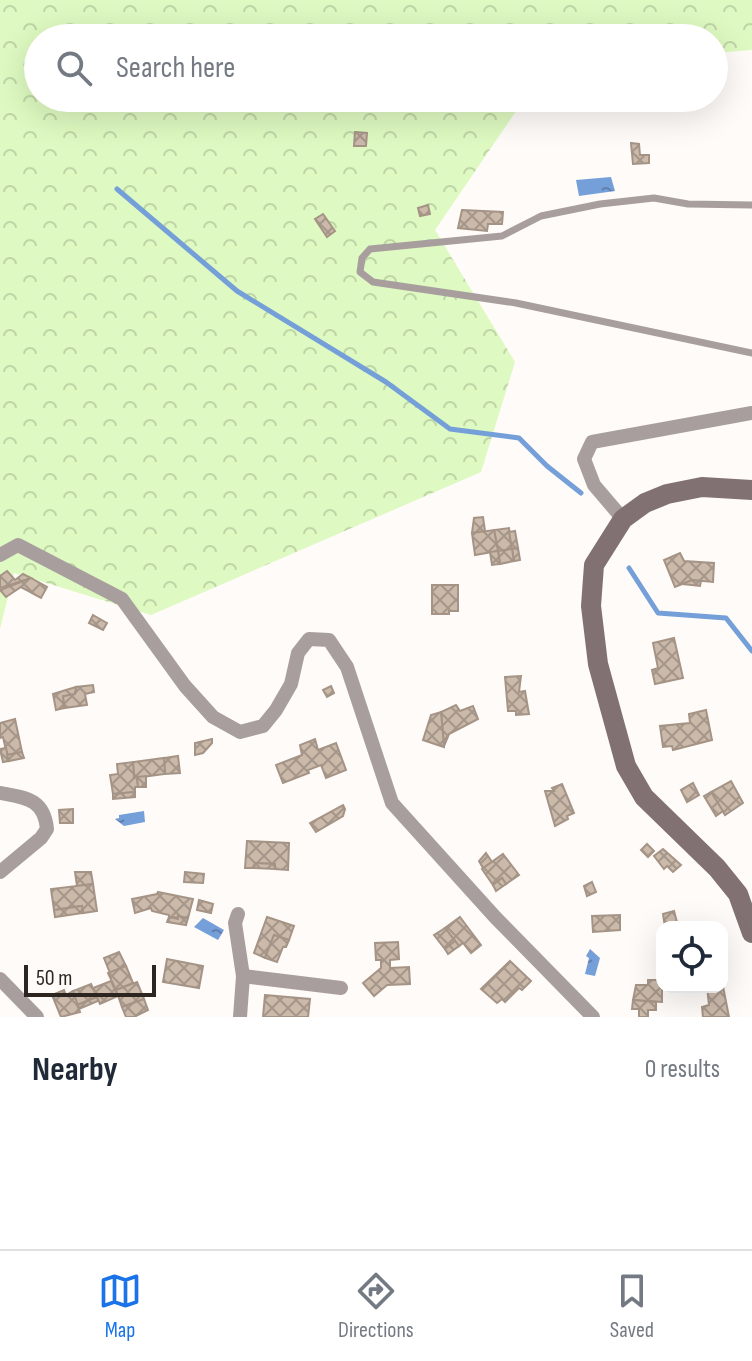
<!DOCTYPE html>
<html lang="en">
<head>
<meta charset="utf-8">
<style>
  :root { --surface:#fff; --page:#f6f6f7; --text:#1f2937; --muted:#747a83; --line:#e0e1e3; --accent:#1a73e8 }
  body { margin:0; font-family:"Sofia Sans Condensed",sans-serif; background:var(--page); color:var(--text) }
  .controls { position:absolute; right:24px; bottom:24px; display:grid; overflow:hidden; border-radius:16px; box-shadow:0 8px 32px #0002 }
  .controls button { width:72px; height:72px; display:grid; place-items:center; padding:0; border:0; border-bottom:2px solid var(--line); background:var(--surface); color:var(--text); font:40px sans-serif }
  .scale { position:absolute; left:24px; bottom:20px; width:132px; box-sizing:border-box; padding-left:8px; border:4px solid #2d2620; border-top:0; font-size:22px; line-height:28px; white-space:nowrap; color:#2d2620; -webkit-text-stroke:6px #fefbf8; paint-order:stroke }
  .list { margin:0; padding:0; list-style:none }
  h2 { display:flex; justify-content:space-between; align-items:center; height:104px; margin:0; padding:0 32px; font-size:34px }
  h2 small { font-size:26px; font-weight:400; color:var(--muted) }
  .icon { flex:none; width:44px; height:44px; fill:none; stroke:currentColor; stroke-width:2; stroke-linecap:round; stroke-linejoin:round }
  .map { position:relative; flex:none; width:752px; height:1017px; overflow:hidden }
  .search { position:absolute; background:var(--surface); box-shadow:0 8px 32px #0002; left:24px; right:24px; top:24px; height:88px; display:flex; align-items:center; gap:20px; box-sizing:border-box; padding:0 28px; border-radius:44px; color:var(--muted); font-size:30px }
  .sheet { height:232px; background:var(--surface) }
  nav { display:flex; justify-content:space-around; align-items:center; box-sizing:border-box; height:112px; border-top:2px solid var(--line); background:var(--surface); font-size:22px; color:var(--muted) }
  nav a { display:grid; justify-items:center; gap:4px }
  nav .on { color:var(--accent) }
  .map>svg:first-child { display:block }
</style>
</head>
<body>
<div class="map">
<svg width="752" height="1017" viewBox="0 0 752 1017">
  <defs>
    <pattern id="forest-crowns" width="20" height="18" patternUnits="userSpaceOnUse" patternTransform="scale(2)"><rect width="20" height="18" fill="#def9c1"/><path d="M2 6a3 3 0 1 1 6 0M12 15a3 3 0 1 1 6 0" fill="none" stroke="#bfd5a6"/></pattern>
    <pattern id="water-ripples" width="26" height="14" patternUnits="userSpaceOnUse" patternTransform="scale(2)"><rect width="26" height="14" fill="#759fd8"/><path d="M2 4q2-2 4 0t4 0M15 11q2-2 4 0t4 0" fill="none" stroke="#6081af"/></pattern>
    <pattern id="building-cross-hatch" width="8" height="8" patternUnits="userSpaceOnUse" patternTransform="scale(2)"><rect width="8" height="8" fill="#cbb9aa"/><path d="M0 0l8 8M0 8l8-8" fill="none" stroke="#a5968a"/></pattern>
  </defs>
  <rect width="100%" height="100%" fill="#fefbf8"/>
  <!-- forest -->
  <path fill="url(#forest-crowns)" d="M0,0H752V50L714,53V38H38V98H525L435,230L515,362L481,472L151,615L14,573L0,629Z"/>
  <!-- water -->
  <g fill="url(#water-ripples)">
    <path d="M611,177L615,191L579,196L576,180Z"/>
    <path d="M144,811L145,822L124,826L115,819L119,818V815Z"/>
    <path d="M203,918L224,930L218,940L194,927Z"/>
    <path d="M590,949L600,958L595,976L585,974L589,958L586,956Z"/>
  </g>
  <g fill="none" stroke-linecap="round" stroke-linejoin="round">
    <!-- stream -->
    <g stroke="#759fd8" stroke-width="5">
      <path d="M117,189L237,291L386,382L450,429L519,438L547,466L581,493"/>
      <path d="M629,568L658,613L726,618L752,651"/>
    </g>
  </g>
  <!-- building -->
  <g fill="url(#building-cross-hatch)" stroke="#a59486" stroke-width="2">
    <path d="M355,132L367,133L366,146H354Z"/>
    <path d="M631,143L639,144L640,155H649V163L633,164Z"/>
    <path d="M428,205L430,214L420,216L418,208Z"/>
    <path d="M462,210L503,212L502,224H488L487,231L458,228Z"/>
    <path d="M323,214L335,231L327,237L315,219Z"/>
    <path d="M483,517L485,531L472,533L474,518Z"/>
    <path d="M509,528L512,549L498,551L494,530Z"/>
    <path d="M494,530L498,551L475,555L472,533Z"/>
    <path d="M515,531L518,548L512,549L509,532Z"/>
    <path d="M518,548L520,560L514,561L512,549Z"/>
    <path d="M512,549L514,561L500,564L498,551Z"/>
    <path d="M498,551L500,564L492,565L490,552Z"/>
    <path d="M680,553L684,561L714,563L713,582L692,580L675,587L664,560Z"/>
    <path d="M7,571L15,580L23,574L31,578L0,588V576Z"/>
    <path d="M31,578L47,587L41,598L21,587L6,597L0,590Z"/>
    <path d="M692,580L701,581L700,586L682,584Z"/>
    <path d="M432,585H458V611H449V614H432Z"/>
    <path d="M93,615L107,623L103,630L89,623Z"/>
    <path d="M674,638L683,678L655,684L652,670L658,668L653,643Z"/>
    <path d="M521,676L519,692L525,691L529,714L516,715V711H508L505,677Z"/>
    <path d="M93,685L94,692L85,694L87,705L64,708L63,696L75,694L76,687Z"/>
    <path d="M331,686L334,693L327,697L323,690Z"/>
    <path d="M76,687L75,694L63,696L64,708L56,710L53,694Z"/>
    <path d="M456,705L460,711L473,706L478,719L449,734L444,746L441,712Z"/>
    <path d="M706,710L712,740L673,750L672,746L663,747L660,726L690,723L689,714Z"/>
    <path d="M441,712L444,746V747L423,740L431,715Z"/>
    <path d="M15,719L22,752L7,755L3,737L0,738V723Z"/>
    <path d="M212,739V743L203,753L195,755V743Z"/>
    <path d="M315,739L318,750L336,743L346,770L326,778L321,765L308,770L309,773L283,783L276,765L302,755L300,745Z"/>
    <path d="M6,748L9,761L3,762L0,749Z"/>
    <path d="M22,752L24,758L9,761L7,755Z"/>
    <path d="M178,756L180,773L165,774L164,758Z"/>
    <path d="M164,758L165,774L134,778L133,762Z"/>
    <path d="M133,762L134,778L137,777L138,787H135V792L113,794L110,775L118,774L117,764Z"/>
    <path d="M146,776V787H138L137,777Z"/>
    <path d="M731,781L743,803L725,815L711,792Z"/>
    <path d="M693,783L699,795L687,802L681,790Z"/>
    <path d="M562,784L574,813L567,816L568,819L555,826L545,791H554L552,788Z"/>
    <path d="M135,792V797L113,799V794Z"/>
    <path d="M711,792L723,811L716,816L704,796Z"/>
    <path d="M343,805L345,809L343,816L316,832L310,823Z"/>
    <path d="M73,809V823H60L59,810Z"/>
    <path d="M247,841L289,843L288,870L275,869V864L255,863L254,868H245Z"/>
    <path d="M647,844L654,851L648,857L641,850Z"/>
    <path d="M663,849L681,865L673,872L667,866L664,869L654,856Z"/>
    <path d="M486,853L492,862L483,868L479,861Z"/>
    <path d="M503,854L519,875L506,884L502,878L493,885L482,869Z"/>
    <path d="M255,863L275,864V869L254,868Z"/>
    <path d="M75,872H91L93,884L77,886Z"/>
    <path d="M185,872L204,874L203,883L184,882Z"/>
    <path d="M502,878L506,884L496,891L493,885Z"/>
    <path d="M592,882L596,892L587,896L584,886Z"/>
    <path d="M93,884L97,911L83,913L82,906L54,910L51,889Z"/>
    <path d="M158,892L193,899L188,918L169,917V915L152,911L151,908L135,913L132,899L157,894Z"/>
    <path d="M199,900L213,904L211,913L197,910Z"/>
    <path d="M82,906L83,913L55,917L54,910Z"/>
    <path d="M674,911L678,926L665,927L663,914Z"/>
    <path d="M620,915V930L593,932L592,916Z"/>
    <path d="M178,916L188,918L186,925L167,922L169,917L178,919Z"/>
    <path d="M267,917L294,926L289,940L274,935L265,958L254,953Z"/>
    <path d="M460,917L481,945L471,953L463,943L459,946L445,928Z"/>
    <path d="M445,928L455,941L445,949L434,935Z"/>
    <path d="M274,935L289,940L286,947H283L277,962L265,958Z"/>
    <path d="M455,941L459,946L448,954L445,949Z"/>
    <path d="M398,942L399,959L390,960V968L409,967L410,984L387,985L374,996L363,983L381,968V960H376L375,943Z"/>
    <path d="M119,952L126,966L110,973L104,958Z"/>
    <path d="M167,959L203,966L199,988L163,982Z"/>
    <path d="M510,961L531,981L522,990L519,988L505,1002L502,999L497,1003L481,989Z"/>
    <path d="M126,966L133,983L116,990L108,973Z"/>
    <path d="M648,980H662V1002L633,1000L636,985H648Z"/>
    <path d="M111,981L118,996L100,1004L93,988Z"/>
    <path d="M722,981L729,1017H703L702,1007L709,1005L707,987H722Z"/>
    <path d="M137,982L144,999L122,1007L116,990Z"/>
    <path d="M91,984L97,997L77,1005L73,991Z"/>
    <path d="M64,990L66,995L73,991L80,1012L61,1017L52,995Z"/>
    <path d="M265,995L310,999L308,1017H263Z"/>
    <path d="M97,997L98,1001L79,1009L77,1005Z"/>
    <path d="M144,999L148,1010L134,1017H126L122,1007Z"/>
    <path d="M633,1000L656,1002V1010H648V1017H639V1009H632Z"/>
  </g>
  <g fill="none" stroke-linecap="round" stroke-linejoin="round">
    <!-- service -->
    <path stroke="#a99e9e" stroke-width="7" d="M752,205L688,204L654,198L600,204L541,216L502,236L370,249L362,258L360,272L373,282L516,303L752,353"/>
    <!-- minor -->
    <g stroke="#a99e9e" stroke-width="14">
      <path d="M623,519L594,485L584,459L592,442L752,413"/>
      <path d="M0,555L18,545L122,599L185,686L213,717L240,732L263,726L276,710L291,684L298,653L309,639L329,640L347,667L392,803L495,917L593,1017"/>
      <path d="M0,793C27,798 44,799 47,829L41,838L0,872"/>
      <path d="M238,914L235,923L243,976L240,1017"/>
      <path d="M243,976L341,988"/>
      <path d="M0,979L37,1017"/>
    </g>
    <!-- secondary -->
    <path stroke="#817172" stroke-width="20" d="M752,490L702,487L667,494L645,503L623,519L594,565L591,606L598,664L626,766L644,797L717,868L738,894L752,933"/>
  </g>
</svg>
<div class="controls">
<button><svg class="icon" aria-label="locate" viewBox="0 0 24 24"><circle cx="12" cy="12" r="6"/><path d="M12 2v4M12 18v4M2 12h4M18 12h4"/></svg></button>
</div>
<div class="scale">50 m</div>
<div class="search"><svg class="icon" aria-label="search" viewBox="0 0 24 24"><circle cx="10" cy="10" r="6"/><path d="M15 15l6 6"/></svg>Search here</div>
</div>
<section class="sheet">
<h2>Nearby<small>0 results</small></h2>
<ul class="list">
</ul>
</section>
<nav>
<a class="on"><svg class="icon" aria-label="map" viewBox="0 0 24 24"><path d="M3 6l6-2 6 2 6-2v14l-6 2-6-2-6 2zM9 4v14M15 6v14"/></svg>Map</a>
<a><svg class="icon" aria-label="directions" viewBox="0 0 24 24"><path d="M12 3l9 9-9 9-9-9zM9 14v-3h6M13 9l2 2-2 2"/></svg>Directions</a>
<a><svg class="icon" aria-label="saved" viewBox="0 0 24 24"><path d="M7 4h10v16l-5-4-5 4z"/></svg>Saved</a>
</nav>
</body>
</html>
